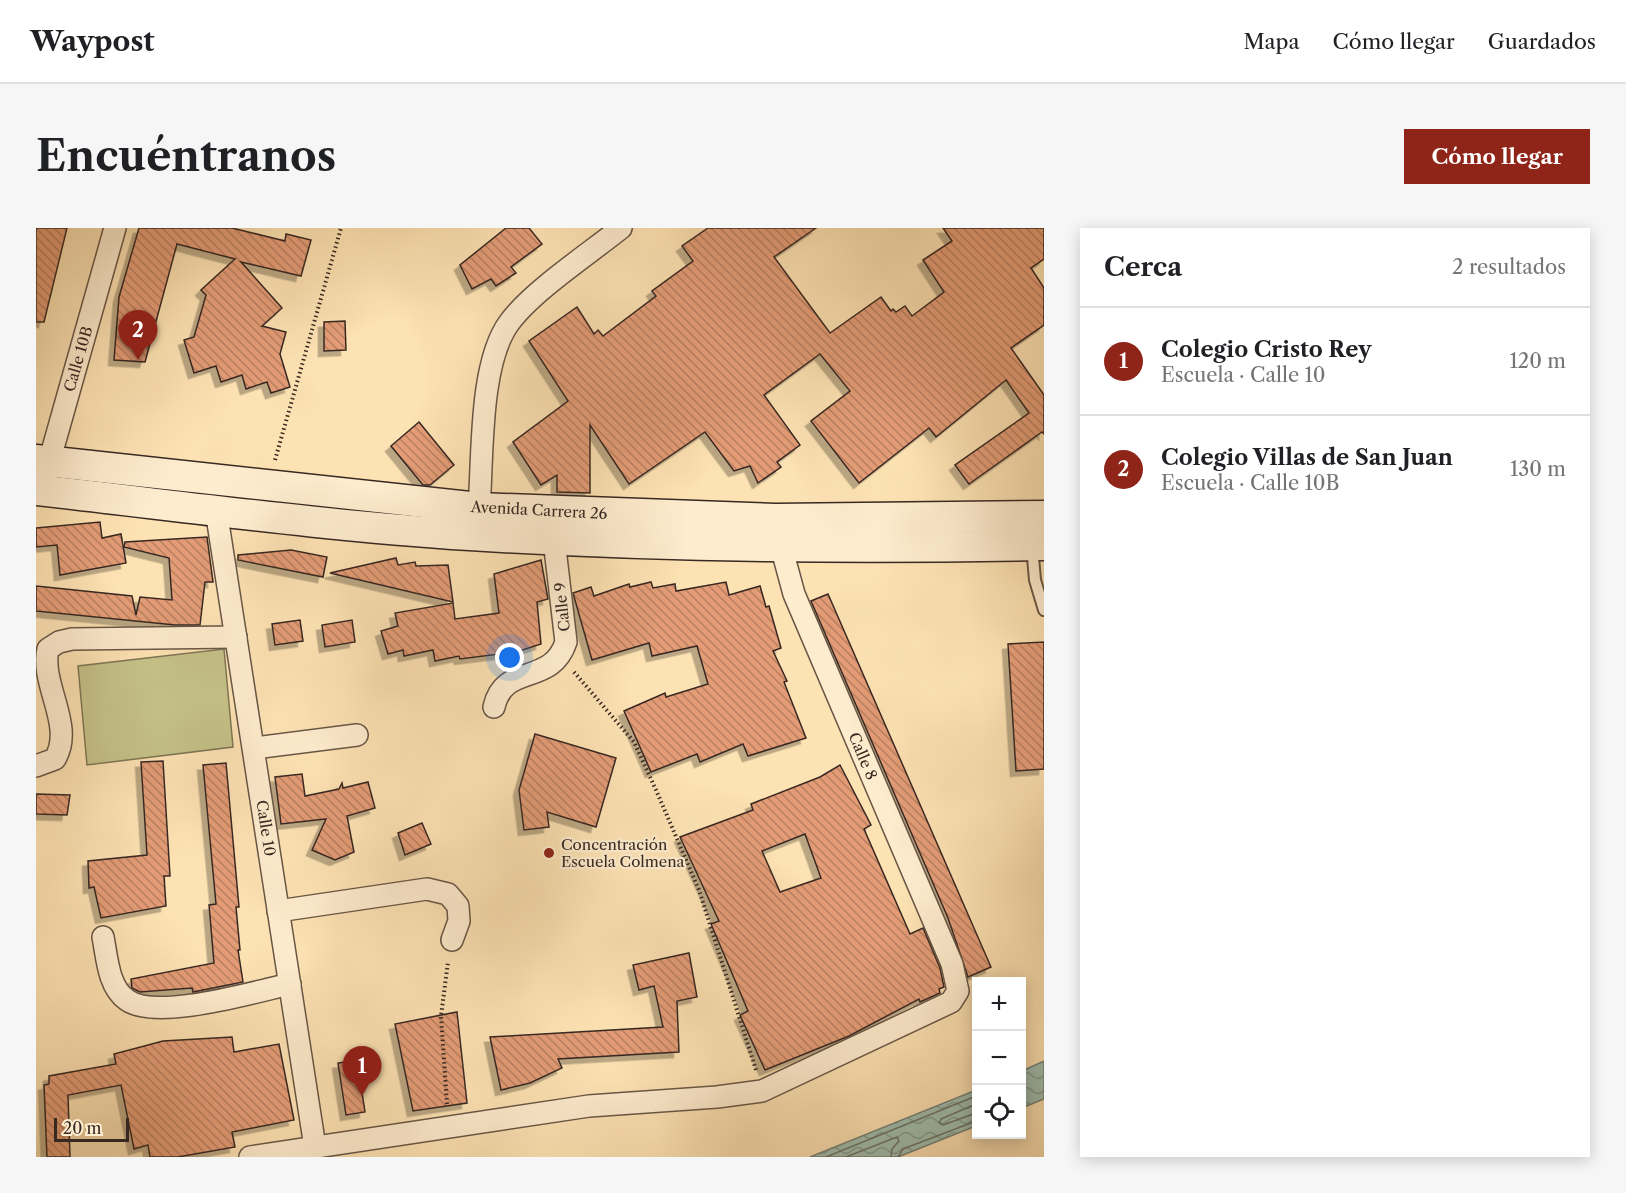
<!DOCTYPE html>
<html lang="es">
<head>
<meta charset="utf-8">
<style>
  :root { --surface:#fff; --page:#f6f6f6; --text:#202124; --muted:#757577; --line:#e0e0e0; --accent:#8f2418 }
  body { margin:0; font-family:"Libre Caslon Text",serif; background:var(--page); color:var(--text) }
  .controls { position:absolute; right:18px; bottom:18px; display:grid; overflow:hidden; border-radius:0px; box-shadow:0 3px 15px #0003 }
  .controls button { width:54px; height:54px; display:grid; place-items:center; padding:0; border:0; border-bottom:2px solid var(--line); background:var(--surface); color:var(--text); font:30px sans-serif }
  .scale { position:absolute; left:18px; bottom:15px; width:75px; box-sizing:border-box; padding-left:6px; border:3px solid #372822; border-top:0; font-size:16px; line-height:21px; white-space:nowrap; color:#372822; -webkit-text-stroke:4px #feecce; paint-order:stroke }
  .you { position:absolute; left:474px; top:430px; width:21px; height:21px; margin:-15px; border:4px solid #fff; border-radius:50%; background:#1a73e8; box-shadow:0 0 0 9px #1a73e833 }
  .badge { display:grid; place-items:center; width:39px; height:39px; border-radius:50%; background:var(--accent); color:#fff; font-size:20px; font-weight:700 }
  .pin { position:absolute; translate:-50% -50px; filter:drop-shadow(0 2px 3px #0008) }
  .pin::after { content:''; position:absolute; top:32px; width:21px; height:18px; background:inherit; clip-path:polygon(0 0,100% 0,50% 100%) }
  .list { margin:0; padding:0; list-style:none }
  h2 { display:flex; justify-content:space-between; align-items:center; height:78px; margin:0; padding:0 24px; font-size:26px }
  h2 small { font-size:20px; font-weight:400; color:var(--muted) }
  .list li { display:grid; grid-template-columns:39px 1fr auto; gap:18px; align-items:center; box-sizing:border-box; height:108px; padding:0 24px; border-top:2px solid var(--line) }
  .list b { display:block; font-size:22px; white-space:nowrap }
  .list p { margin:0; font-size:20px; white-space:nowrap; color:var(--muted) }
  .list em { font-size:20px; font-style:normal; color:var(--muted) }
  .icon { flex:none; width:33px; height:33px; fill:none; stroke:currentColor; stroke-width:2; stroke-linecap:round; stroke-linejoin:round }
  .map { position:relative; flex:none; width:1008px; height:929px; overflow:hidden; border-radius:0px }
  header { display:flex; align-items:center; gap:36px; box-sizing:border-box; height:84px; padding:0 30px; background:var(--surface); border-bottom:2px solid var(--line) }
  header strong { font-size:28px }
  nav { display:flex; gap:33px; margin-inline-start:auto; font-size:21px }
  .intro { display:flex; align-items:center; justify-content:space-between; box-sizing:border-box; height:144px; padding:0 36px }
  h1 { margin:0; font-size:42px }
  .button { padding:15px 27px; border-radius:0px; background:var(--accent); color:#fff; font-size:21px; font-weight:700 }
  main { display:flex; gap:36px; padding:0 36px }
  aside { flex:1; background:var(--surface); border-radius:0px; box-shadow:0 3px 15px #0003 }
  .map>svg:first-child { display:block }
</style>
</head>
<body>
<header>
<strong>Waypost</strong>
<nav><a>Mapa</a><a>Cómo llegar</a><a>Guardados</a></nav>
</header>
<div class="intro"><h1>Encuéntranos</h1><a class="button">Cómo llegar</a></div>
<main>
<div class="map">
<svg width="1008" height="929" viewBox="0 0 1008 929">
  <defs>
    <pattern id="water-waves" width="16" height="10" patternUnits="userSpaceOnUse" patternTransform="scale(1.5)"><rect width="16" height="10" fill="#9fbdaf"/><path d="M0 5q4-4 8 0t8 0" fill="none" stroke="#829a8e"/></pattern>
    <pattern id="building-back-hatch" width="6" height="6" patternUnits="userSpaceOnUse" patternTransform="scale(1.5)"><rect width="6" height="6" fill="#e39c76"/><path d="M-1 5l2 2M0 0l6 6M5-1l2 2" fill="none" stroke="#b97f60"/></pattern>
    <filter id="shadow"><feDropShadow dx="-5.5" dy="5.5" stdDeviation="0" flood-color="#0004"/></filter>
  </defs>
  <rect width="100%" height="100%" fill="#fde2b3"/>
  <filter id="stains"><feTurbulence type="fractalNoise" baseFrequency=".00333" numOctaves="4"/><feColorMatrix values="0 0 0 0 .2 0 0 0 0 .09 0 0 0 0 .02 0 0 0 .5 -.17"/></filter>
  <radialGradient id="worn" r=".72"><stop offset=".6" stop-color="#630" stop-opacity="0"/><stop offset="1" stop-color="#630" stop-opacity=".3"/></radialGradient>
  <!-- park -->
  <path fill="#c5c288" stroke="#7e7555" stroke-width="1.5" d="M188,421L197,519L51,537L42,438Z"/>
  <!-- water -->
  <g fill="url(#water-waves)" stroke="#758177" stroke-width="1.5">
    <path d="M1008,833V871L986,880V843Z"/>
    <path d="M940,862V898L862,929H774Z"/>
  </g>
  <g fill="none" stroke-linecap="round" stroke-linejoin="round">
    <!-- shore -->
    <g stroke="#6b7268" stroke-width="1.5">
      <path d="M940,876L905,891L903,895L907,897L940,885"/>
      <path d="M790,929L940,868"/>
      <path d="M810,929L861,909L863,913L856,921L855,929"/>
      <path d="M862,929L867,921L940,893"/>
    </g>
  </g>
  <!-- building -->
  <g fill="url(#building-back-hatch)" stroke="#372822" stroke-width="1.5" fill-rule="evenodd" filter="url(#shadow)">
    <path d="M0,0H31L8,94H0Z"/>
    <path d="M103,0H196L249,13L250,6L275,12L265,48L205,34L246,80L226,98L250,104L244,126L254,159L235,165L231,154L210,161L206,147L185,154L180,138L158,145L148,112L158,109L170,67L165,62L199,31L141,16L109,134L78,132L83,69Z"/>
    <path d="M470,0H493L506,16L475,39L480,45L460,58L455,51L436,61L424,37Z"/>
    <path d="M672,0H780L738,29L794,105L845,69L855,83L857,81L860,84L869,78L876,88L908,64L887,32L916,13L907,0H1008V31L995,40L1008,60V97L975,120L1008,167V206L1006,204L933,256L919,237L993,185L970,152L900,209L893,200L823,255L775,193L814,163L784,126L728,167L764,217L741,234L745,239L722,255L714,238L698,243L669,204L593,256L554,197V265L521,264V247L505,257L477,214L532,173L493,113L541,79L558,106L562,102L567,108L620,68L616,63L657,33L646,18Z"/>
    <path d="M309,93L310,122L288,123V94Z"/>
    <path d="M383,194L418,237L394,257H387L355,218Z"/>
    <path d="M64,294L66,310L85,306L90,335L24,347L21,317L0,319V300Z"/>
    <path d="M171,309L177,354H169L164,397H139L0,383V358L96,368L100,387L104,369L136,372L133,330L88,319L89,314Z"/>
    <path d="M255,322L291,329L287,349L202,332V327Z"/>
    <path d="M360,330L362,337L379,334L380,338L412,337L417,374L294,345Z"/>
    <path d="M505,332L512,371L501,374L505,416L471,427V425L424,431L423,428L399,433L397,422L368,428L367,422L352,426L345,403L362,398L359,385L417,375L419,391L463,385L458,346Z"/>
    <path d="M615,354L617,360L639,356L640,363L690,354L693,367L724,358L730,379L733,378L745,420L737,423L751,453L748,454L770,510L712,528L707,516L664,534L661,526L615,544L588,483L629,465L630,469L672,456L661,418L616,428L613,415L556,432L537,365L555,359L558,368L593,356L594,359Z"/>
    <path d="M792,366L955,739L932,749L912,690L775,373Z"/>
    <path d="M264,392L267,413L239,417L236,396Z"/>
    <path d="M316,392L319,414L289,419L286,397Z"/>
    <path d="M1008,414V541L980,543L972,416Z"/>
    <path d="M499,506L580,530L560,599L511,584L513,599L488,602L483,562Z"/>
    <path d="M127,533L134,648H128L130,678L65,690L58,659L53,660L52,633L111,627L105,534Z"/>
    <path d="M190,535L203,679H200L204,722H202L207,754L157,764L156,760L104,764L96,760L95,751L178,735L173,677L180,676L167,537Z"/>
    <path d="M804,537L835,597L828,601L874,706L887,700L904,740L908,759L903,761L904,765L884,774L883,771L813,808L729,842L704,787L712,783L675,696L683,693L644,609L717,582L715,576L784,549ZM769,606L785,650L744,664L726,623Z"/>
    <path d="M266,546L269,568L303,561L306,555L307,560L332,554L339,580L311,588L318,624L299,632L276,622L290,591L245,596L239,549Z"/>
    <path d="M0,566L34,567L31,587L0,586Z"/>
    <path d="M386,595L395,616L369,627L362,605Z"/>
    <path d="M653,725L661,769L641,773L643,824L522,831L526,840L494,855L465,862L454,809L627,799L618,758L603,762L597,737Z"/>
    <path d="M421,784L431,875L377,883L359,796Z"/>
    <path d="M196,809L198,824L243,816L258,892L196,904L199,919L142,929H114L112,917L98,921L85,857L32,867L34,929H11L8,857L13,856V848L80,836L78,826L127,813Z"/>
    <path d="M321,832L329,884L310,887L302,835Z"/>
  </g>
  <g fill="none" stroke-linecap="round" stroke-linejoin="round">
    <defs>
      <path id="lane" d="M996,318L999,352L1008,382"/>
      <g id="street">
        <path d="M10,245L79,0"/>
        <path d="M443,280C447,229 443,136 473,95C495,64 554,25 585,0"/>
        <path d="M180,282L279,919"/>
        <path d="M458,479C468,434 515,459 530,414L518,312"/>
        <path d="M218,520L321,507"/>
        <path d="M0,538L19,531C39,497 4,457 12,421L23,414L36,411L200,409"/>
        <path d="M242,683L391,661L412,666L422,678L423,693L416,712"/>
        <path d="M67,709C71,729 72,759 91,772C120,793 218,764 254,756"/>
        <path d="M214,929L553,878L681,869L726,863L915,774L922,763L916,736L758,366L742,307"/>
      </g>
      <g id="secondary">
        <path d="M0,232L443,280L739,291L1008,288"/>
        <path d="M0,262C145,278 289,298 434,307C625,319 817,321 1008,317"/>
      </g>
    </defs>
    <!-- lane casing -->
    <use href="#lane" stroke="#685646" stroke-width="14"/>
    <!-- street casing -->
    <use href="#street" stroke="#685646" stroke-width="24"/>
    <!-- secondary casing -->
    <use href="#secondary" stroke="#372822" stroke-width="33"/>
    <!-- path -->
    <g stroke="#372822" stroke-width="4" stroke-dasharray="1.5 3" stroke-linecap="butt">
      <path d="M239,232L305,0"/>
      <path d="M538,444L598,514L620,562L663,662L720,842"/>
      <path d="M411,876L405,788L412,734"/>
    </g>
    <!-- lane -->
    <use href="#lane" stroke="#feecce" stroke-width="10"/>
    <!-- street -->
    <use href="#street" stroke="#feecce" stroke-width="21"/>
    <!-- secondary -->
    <use href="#secondary" stroke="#feecce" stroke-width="30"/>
  </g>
  <!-- markers -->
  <circle fill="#8f2418" stroke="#feecce" stroke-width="2" cx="513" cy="625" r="6"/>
  <g text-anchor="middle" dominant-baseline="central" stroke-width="4.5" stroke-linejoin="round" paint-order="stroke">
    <!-- street labels -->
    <g font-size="15" fill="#372822" stroke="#feecce">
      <text transform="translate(42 131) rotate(-74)">Calle 10B</text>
      <text transform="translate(503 282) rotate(3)">Avenida Carrera 26</text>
      <text transform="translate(526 379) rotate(-96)">Calle 9</text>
      <text transform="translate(827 528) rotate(67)">Calle 8</text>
      <text transform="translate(230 600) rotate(81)">Calle 10</text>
    </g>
    <!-- poi labels -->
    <g font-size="15" fill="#372822" stroke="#feecce" text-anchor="start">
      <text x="525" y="616">Concentración<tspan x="525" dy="17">Escuela Colmena</tspan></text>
    </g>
  </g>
  <rect width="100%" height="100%" filter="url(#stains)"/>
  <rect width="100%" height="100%" fill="url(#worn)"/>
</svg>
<div class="controls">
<button>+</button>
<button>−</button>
<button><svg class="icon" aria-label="locate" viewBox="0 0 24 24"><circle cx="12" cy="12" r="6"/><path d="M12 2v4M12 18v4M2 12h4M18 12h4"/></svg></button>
</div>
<div class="scale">20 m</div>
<div class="you"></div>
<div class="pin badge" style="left:326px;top:868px">1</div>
<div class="pin badge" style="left:102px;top:132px">2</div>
</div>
<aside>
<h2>Cerca<small>2 resultados</small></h2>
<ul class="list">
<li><span class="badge">1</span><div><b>Colegio Cristo Rey</b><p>Escuela · Calle 10</p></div><em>120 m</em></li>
<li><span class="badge">2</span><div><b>Colegio Villas de San Juan</b><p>Escuela · Calle 10B</p></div><em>130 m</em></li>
</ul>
</aside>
</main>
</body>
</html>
